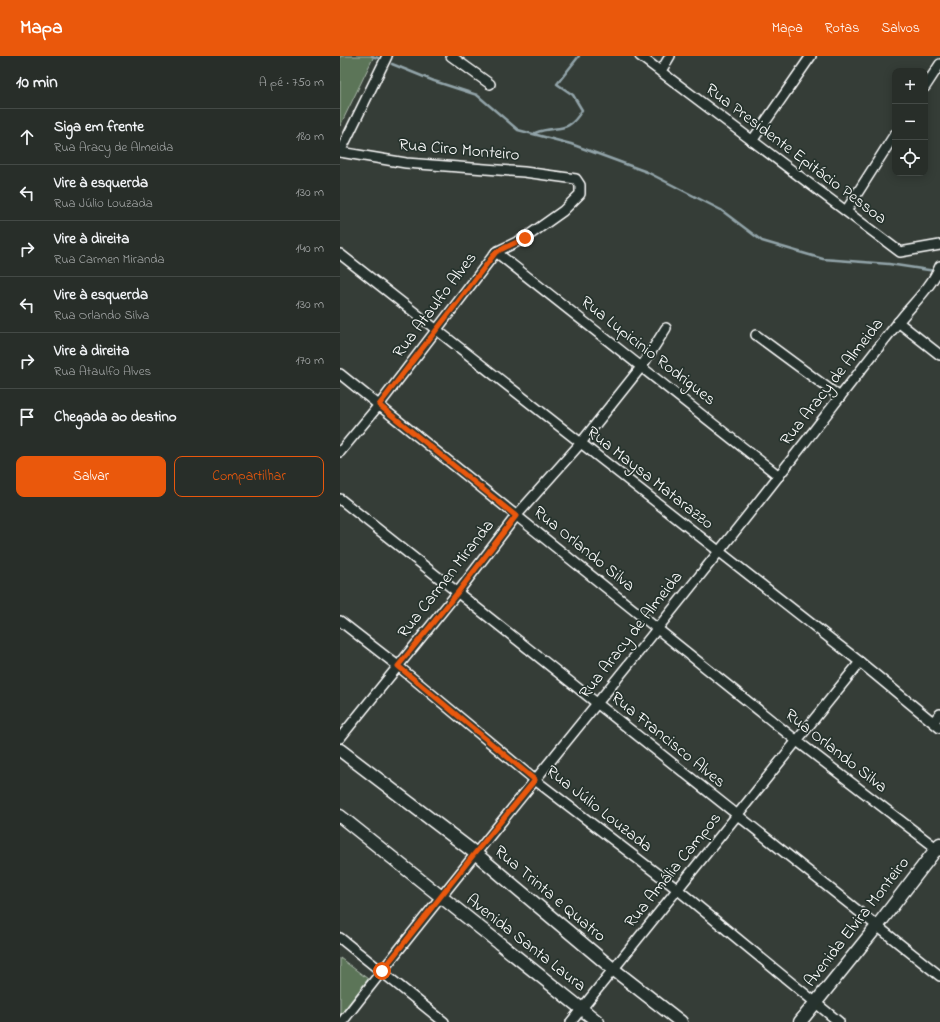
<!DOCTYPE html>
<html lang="pt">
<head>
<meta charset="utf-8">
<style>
  :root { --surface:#282e29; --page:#343a35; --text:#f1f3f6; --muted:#a5a8a8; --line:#444a46; --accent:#ea580c }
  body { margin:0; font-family:"Indie Flower",sans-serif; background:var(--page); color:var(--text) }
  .controls { position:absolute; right:12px; top:12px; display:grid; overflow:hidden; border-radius:8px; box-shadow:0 2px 10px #0003 }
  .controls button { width:36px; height:36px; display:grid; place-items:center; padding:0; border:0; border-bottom:1px solid var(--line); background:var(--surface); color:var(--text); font:20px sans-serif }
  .stop { position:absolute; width:12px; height:12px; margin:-9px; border:3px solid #ea580c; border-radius:50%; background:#fff }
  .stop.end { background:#ea580c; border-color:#fff; box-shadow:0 1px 4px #0008 }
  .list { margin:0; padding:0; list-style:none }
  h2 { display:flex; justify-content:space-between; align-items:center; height:52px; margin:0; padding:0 16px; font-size:17px }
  h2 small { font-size:13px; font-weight:400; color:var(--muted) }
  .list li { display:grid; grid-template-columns:26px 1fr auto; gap:12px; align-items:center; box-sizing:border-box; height:56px; padding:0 16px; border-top:1px solid var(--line) }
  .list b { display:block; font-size:15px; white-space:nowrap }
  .list p { margin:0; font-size:13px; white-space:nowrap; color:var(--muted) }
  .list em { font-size:13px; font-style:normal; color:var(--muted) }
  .actions { display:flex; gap:8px; padding:12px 16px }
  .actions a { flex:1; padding:9px 0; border:1px solid var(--accent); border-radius:8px; text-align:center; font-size:14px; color:var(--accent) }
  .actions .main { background:var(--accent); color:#fff }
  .icon { flex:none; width:22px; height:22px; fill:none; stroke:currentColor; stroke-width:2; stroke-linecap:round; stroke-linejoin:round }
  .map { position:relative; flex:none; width:600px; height:966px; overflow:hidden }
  header { display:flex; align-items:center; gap:24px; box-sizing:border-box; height:56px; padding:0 20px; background:var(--accent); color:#fff }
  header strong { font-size:19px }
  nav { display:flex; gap:22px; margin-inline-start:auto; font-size:14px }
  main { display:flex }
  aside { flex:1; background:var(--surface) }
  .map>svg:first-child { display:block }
</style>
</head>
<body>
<header>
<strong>Mapa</strong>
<nav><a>Mapa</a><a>Rotas</a><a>Salvos</a></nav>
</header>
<main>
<aside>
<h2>10 min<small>A pé · 750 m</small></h2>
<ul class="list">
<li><svg class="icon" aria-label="ahead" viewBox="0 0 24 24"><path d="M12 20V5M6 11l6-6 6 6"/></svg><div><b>Siga em frente</b><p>Rua Aracy de Almeida</p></div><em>180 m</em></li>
<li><svg class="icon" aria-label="left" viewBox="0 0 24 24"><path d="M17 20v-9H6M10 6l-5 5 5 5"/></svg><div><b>Vire à esquerda</b><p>Rua Júlio Louzada</p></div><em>130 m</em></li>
<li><svg class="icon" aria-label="right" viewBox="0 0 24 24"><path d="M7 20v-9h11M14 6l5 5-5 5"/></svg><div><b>Vire à direita</b><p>Rua Carmen Miranda</p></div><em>140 m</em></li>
<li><svg class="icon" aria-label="left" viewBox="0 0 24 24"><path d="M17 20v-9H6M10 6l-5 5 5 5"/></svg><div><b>Vire à esquerda</b><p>Rua Orlando Silva</p></div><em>130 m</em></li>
<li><svg class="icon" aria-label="right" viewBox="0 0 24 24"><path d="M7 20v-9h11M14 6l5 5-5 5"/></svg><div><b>Vire à direita</b><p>Rua Ataulfo Alves</p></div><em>170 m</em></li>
<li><svg class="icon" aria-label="arrive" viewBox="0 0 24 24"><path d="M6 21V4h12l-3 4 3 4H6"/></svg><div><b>Chegada ao destino</b></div></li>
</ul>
<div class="actions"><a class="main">Salvar</a><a>Compartilhar</a></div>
</aside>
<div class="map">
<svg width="600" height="966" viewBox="0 0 600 966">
  <rect width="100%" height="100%" fill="#353d37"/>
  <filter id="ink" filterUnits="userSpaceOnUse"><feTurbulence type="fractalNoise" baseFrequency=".025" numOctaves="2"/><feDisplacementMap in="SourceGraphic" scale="8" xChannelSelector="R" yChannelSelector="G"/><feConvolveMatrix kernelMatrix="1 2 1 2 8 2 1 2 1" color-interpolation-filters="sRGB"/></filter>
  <g filter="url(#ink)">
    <!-- green -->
    <g fill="#5b7459" stroke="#adbaac">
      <path d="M0,0H34L0,70Z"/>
      <path d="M0,902L28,923L0,959Z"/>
    </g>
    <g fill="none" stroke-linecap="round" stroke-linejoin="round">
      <!-- stream -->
      <g stroke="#92a4a9" stroke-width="2.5">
        <path d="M32,0L38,2"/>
        <path d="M52,8L94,25L137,39L178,74L231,88L307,116L381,154L422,185L483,203L549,208L595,215"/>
        <path d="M195,77C217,68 227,80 242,54L233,39L217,28L239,0"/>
      </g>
      <defs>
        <g id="street">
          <path d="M111,0L150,28"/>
          <path d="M300,0L560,196L600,189"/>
          <path d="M321,15L330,0"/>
          <path d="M585,31L600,8"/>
          <path d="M412,85L471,0"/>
          <path d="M0,96L66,107L184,116L236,123L240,129V138L223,155L185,182L156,196L39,349L0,396"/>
          <path d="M0,96L47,0"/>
          <path d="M506,155L555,78"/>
          <path d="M156,196L439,420"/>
          <path d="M0,198L520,606L600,672"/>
          <path d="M558,266L600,299"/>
          <path d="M416,279L500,341"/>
          <path d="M0,318L457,685L600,795"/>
          <path d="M0,443L600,920"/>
          <path d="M0,565L58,610L195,724L337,833L499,966"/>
          <path d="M593,666L600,658"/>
          <path d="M0,682L118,536L176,460L240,388L302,310L326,272"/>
          <path d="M0,882L104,966"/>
          <path d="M2,966C153,772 311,585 462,390C493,350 525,308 557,268C571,249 591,232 600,210"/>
          <path d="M231,966L520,606"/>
        </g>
        <g id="secondary">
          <path d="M0,694L135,797L273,913L341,966"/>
          <path d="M0,760L258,966"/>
          <path d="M460,966L538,869L600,788"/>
        </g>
      </defs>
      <!-- street casing -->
      <use href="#street" stroke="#fff" stroke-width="12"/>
      <!-- secondary casing -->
      <use href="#secondary" stroke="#fff" stroke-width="15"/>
      <!-- street -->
      <use href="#street" stroke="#26332d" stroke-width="9"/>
      <!-- secondary -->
      <use href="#secondary" stroke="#26332d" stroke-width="12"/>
    </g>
  </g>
  <g fill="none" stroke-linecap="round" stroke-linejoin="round" filter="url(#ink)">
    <!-- route -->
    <path stroke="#ea580c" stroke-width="5" d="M42,915L135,797L195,724L58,610L118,536L176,460L39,349L156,196L185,182"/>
  </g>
  <g text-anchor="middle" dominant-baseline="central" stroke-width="3.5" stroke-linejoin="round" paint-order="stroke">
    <!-- street labels -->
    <g font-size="17" fill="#fff" stroke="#26332d">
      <text transform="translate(119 94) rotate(5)">Rua Ciro Monteiro</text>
      <text transform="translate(456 98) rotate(37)">Rua Presidente Epitácio Pessoa</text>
      <text transform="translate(95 249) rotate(-53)">Rua Ataulfo Alves</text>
      <text transform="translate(308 295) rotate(38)">Rua Lupicinio Rodrigues</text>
      <text transform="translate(492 326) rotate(-52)">Rua Aracy de Almeida</text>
      <text transform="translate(310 422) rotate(38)">Rua Maysa Matarazzo</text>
      <text transform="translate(244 493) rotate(39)">Rua Orlando Silva</text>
      <text transform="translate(106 523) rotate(-52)">Rua Carmen Miranda</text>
      <text transform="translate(291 579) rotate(-52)">Rua Aracy de Almeida</text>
      <text transform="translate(328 684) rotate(39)">Rua Francisco Alves</text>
      <text transform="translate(496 695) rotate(38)">Rua Orlando Silva</text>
      <text transform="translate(259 753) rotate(38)">Rua Júlio Louzada</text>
      <text transform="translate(333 814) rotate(-51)">Rua Amália Campos</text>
      <text transform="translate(210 838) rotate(40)">Rua Trinta e Quatro</text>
      <text transform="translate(517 866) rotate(-52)">Avenida Elvira Monteiro</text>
      <text transform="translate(186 887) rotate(38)">Avenida Santa Laura</text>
    </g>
  </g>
</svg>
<div class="controls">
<button>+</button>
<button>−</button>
<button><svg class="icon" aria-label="locate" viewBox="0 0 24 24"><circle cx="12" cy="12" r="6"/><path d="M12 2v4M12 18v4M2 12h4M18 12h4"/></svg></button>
</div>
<div class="stop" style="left:42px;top:915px"></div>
<div class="stop end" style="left:185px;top:182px"></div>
</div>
</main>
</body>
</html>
